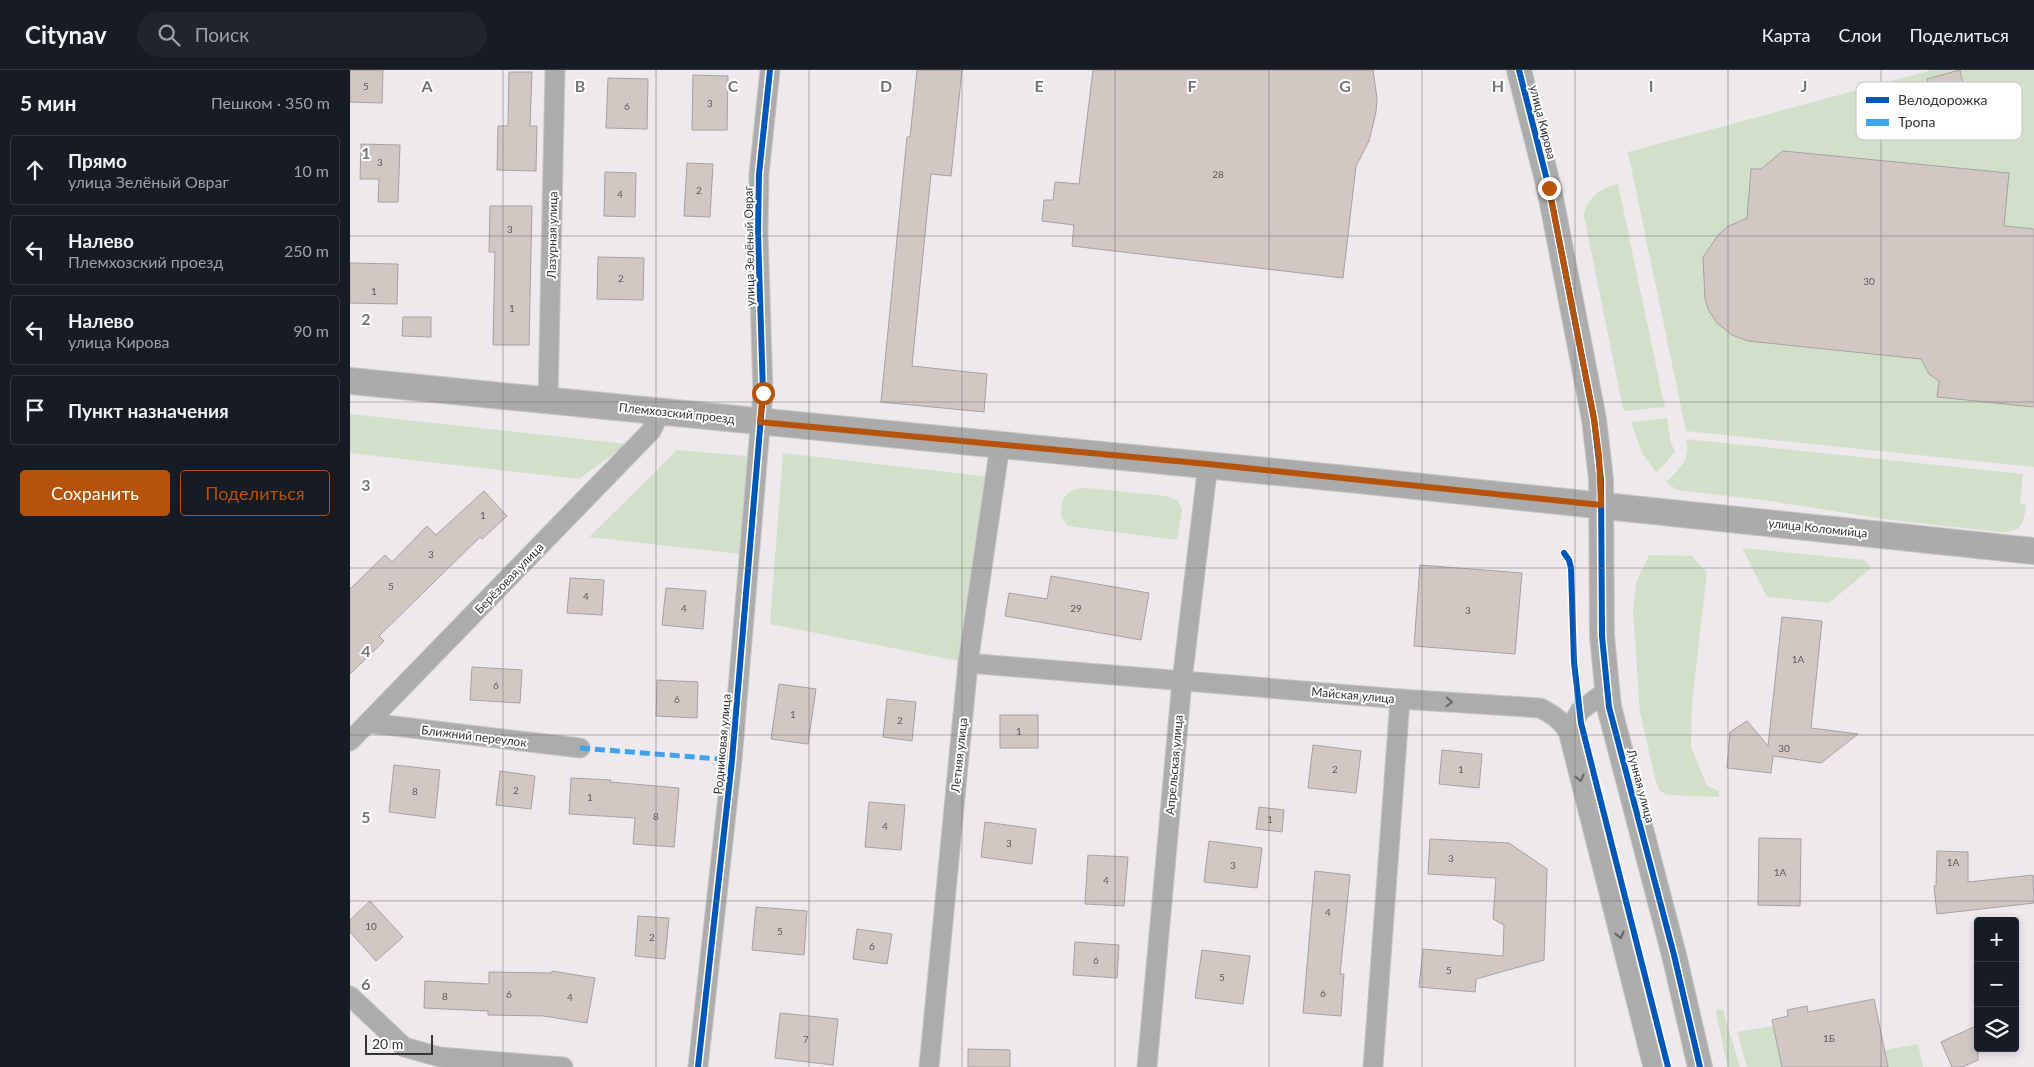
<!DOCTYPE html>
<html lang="ru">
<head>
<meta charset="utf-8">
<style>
  :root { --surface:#171b24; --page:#20242c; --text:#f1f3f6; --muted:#9ea1a6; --line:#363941; --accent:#b45309 }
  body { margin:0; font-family:Lato,sans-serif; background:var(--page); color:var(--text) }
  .controls { position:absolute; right:15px; bottom:15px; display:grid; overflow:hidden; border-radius:5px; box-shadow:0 2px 8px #0003 }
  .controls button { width:45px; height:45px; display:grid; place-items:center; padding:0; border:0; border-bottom:1px solid var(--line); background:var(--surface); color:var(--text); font:25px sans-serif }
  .scale { position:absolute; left:15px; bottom:12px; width:68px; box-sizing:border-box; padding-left:5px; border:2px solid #363336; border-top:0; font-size:14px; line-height:18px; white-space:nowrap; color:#363336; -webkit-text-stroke:4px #fff; paint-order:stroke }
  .stop { position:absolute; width:15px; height:15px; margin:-11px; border:4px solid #b45309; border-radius:50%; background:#fff }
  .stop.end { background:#b45309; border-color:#fff; box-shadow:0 1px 5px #0008 }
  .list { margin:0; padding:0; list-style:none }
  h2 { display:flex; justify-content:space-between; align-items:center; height:65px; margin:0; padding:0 20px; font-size:21px }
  h2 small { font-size:16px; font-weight:400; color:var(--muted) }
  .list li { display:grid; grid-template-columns:32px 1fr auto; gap:15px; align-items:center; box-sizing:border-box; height:70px; margin:0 10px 10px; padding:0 10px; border:1px solid var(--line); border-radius:5px }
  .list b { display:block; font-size:19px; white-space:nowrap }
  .list p { margin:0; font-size:16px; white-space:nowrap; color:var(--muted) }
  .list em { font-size:16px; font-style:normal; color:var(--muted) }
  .actions { display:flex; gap:10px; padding:15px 20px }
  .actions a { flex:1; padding:11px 0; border:1px solid var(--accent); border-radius:5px; text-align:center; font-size:18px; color:var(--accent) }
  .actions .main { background:var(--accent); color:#fff }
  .icon { flex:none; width:28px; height:28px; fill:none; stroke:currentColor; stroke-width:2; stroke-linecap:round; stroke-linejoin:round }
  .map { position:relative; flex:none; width:1684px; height:997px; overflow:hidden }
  header { display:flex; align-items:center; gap:30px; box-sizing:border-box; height:70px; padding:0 25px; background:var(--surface); border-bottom:1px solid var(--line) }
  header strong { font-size:24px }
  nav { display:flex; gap:28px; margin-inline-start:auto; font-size:18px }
  .search { width:350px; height:45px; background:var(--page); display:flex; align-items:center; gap:12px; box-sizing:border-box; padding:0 18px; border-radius:28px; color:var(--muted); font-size:19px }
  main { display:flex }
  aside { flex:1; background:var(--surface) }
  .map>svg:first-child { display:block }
</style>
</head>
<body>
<header>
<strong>Citynav</strong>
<div class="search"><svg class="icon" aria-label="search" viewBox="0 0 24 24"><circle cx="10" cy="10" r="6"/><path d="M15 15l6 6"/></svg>Поиск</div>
<nav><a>Карта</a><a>Слои</a><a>Поделиться</a></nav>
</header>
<main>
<aside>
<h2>5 мин<small>Пешком · 350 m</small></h2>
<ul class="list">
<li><svg class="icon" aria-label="ahead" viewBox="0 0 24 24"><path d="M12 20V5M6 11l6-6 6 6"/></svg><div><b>Прямо</b><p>улица Зелёный Овраг</p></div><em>10 m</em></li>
<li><svg class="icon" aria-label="left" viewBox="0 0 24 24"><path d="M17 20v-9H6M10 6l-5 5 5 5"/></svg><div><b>Налево</b><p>Племхозский проезд</p></div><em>250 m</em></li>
<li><svg class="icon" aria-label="left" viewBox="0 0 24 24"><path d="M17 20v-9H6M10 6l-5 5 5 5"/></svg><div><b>Налево</b><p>улица Кирова</p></div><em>90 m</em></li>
<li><svg class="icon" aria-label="arrive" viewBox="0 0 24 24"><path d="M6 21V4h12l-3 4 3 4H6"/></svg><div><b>Пункт назначения</b></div></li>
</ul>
<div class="actions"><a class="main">Сохранить</a><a>Поделиться</a></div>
</aside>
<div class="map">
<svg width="1684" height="997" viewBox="0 0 1684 997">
  <rect width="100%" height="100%" fill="#ede9ed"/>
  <!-- green -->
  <g fill="#d3e0c9">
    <path d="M1582,0H1684V397L1336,361L1278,82Z"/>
    <path d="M1268,114L1312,324L1315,337L1274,341L1268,314L1234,146C1236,128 1251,118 1268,114Z"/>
    <path d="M0,344L277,374L229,409L0,383Z"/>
    <path d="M1317,348L1321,373L1325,381L1314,395L1306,402L1292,383L1281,352Z"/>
    <path d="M1336,369L1673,404L1670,433L1676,434C1674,454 1672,462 1650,462L1534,449L1420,431L1327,420L1316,412C1330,399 1342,388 1336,369Z"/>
    <path d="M327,380L408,387L399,485L239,467Z"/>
    <path d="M433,383L640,407L614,592L420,554Z"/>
    <path d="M736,418L816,426L828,431L832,439L827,470L718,456L711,447C710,427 717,419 736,418Z"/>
    <path d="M1392,478L1514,490L1521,498L1479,533L1417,527Z"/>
    <path d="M1299,485L1342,486L1357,503L1342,633L1341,677L1357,716L1369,721V727L1317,725L1309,720L1306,712L1290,642L1283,542L1286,513Z"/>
    <path d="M1368,939L1373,940L1390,997H1378L1366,943Z"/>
    <path d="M1424,956L1432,997H1397L1387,962Z"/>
    <path d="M1568,974L1573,997H1538L1535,980Z"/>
  </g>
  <!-- building -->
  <g fill="#d3c7c4" stroke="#a4a1a2">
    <path d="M0,0H33L32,33L0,32Z"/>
    <path d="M567,0H612L601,106L581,104L562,296L637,304L634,342L531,332L557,67H560Z"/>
    <path d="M743,0H1023L1027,28L1026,42L1019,71L1006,96L993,208L722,176L724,155L692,151L694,130H703L705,112L729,114Z"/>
    <path d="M1610,0L1615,22L1583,30L1577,9Z"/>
    <path d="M159,2H182L180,56H187L186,101L147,100L148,56H158Z"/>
    <path d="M343,5L378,6L377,60H342Z"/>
    <path d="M258,8L298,9L297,59L256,58Z"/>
    <path d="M11,74L50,75L48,132H28L29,109H10Z"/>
    <path d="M1433,81L1659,103L1654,156L1684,159V337L1587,327L1589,311L1579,304L1571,289L1398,271L1382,265L1367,253L1359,241L1355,229L1353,187L1369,164L1377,157L1397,148L1401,99H1411Z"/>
    <path d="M337,93L363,94L360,147L334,146Z"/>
    <path d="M255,102L286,103L285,147L254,146Z"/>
    <path d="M140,136H182L179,275H143L145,182H139Z"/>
    <path d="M248,187L294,188L293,230L247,229Z"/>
    <path d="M0,193L48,194L47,234L0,233Z"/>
    <path d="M53,247H81V267L52,266Z"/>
    <path d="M134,421L157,446L132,469L130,467L29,566L34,571L0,604V519L35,485L42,492L77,456L86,465Z"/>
    <path d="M1070,495L1172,503L1165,584L1064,576Z"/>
    <path d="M701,506L799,523L791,570L655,546L659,523L697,529Z"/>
    <path d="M220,508L254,510L252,545L217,543Z"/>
    <path d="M316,518L356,521L353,559L312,555Z"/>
    <path d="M1432,547L1472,551L1461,658L1508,664L1471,693L1423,686L1421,703L1377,698L1380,662L1397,651L1418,676Z"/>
    <path d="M122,597L172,600L170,633L120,630Z"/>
    <path d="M307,610L348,612L347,648L306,646Z"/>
    <path d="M429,614L466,619L458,674L421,669Z"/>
    <path d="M537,629L566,632L562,671L533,667Z"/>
    <rect x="650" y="645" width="38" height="33"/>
    <path d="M963,675L1011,681L1006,723L958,718Z"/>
    <path d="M1092,680L1132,684L1129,718L1089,714Z"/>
    <path d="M44,695L90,700L85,748L39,742Z"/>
    <path d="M150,701L185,706L181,739L146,735Z"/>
    <path d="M221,708L261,710L260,712L329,718L324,777L283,774L285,748L219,744Z"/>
    <path d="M519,732L555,735L551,780L515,777Z"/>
    <path d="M909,737L934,740L932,762L906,759Z"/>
    <path d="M635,752L686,759L682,794L631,787Z"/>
    <path d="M1409,768L1451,769L1450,836L1408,835Z"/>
    <path d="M1080,769L1159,773L1197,799L1194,890L1126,909L1125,922L1069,917L1073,879L1153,886L1154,855L1143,849L1146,808L1078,804Z"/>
    <path d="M859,771L912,778L907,818L854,812Z"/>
    <path d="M1587,781L1618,782V812L1683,805L1684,833L1587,844L1584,816H1586Z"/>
    <path d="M738,785L778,787L774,836L735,834Z"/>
    <path d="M965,801L1000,805L990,904H994L991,946L953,943Z"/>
    <path d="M20,831L53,867L26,891L0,862V850Z"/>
    <path d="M406,837L457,841L454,885L402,880Z"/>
    <path d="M288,846L319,848L315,889L285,886Z"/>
    <path d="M507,859L542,864L537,894L503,889Z"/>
    <path d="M725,872L769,875L767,908L723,905Z"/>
    <path d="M852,880L900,886L893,934L845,928Z"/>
    <path d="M202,901L245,908L237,953L194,946L138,945V941L74,938L75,911L139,914V902L202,903Z"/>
    <path d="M1524,929L1538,997H1432L1422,950L1438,946L1437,940L1457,936L1458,942Z"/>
    <path d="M430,943L488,949L483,995L425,988Z"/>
    <path d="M1628,955V990L1612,997H1602L1591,972Z"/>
    <path d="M618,979L660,980V997H618Z"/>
  </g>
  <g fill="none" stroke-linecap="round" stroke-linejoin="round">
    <defs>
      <g id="minor">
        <path d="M198,330L205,0"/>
        <path d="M618,593L1050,629L1023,997"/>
        <path d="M1050,629L1190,638C1202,644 1210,649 1218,661L1303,997"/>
        <path d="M19,653L230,678"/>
        <path d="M1218,661L1230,641L1256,621"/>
        <path d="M0,671L301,361L311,341"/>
        <path d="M0,926L54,977L90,987L213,997"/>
        <path d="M348,997L382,690L413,323L408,162L409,104L420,0"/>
        <path d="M579,997L618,593L650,375"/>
        <path d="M797,997L832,611L858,394"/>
      </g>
      <path id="tertiary" d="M1169,0L1199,118L1244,349L1251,409L1252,566L1259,637L1324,885L1350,997"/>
      <path id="secondary" d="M0,311C562,365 1123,420 1684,481"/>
    </defs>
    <!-- minor casing -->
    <use href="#minor" stroke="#c8c5c8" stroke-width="21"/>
    <!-- tertiary casing -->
    <use href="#tertiary" stroke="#c8c5c8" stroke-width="26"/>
    <!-- secondary casing -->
    <use href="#secondary" stroke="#c8c5c8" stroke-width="28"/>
    <!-- minor -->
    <use href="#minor" stroke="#adacac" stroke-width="19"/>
    <!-- tertiary -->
    <use href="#tertiary" stroke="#adacac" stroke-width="24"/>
    <!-- secondary -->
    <use href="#secondary" stroke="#acabac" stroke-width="26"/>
    <!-- quiet -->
    <path stroke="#3fa3eb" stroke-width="5" stroke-dasharray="10 5" stroke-linecap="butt" d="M230,678L382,690"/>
    <defs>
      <g id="cycleway">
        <path d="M1169,0L1199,118L1244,349L1251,409L1252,566L1259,637L1324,885L1350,997"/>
        <path d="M1214,483L1219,490L1221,498L1224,592L1231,653L1318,997"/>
        <path d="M348,997L382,690L413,323L408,162L409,104L420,0"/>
      </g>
    </defs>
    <!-- cycleway casing -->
    <use href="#cycleway" stroke="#fff" stroke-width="9"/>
    <!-- cycleway -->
    <use href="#cycleway" stroke="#0057b8" stroke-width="6"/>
  </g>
  <!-- one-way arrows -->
  <defs><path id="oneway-chevron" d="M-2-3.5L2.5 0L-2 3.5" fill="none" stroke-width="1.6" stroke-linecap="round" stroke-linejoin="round" transform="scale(1.25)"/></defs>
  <g stroke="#666365">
    <use href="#oneway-chevron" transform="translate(1099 632) rotate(3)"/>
    <use href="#oneway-chevron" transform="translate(1230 708) rotate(76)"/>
    <use href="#oneway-chevron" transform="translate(1270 865) rotate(76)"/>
  </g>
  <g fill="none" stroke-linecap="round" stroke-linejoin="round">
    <!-- route -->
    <path stroke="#b45309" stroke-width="6" d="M413,323L410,352L858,394L1251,435L1249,386L1244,349L1199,118"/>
  </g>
  <!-- grid -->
  <path fill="none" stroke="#767376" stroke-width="1" stroke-opacity="0.55" d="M153,0V997M306,0V997M459,0V997M612,0V997M765,0V997M919,0V997M1072,0V997M1225,0V997M1378,0V997M1531,0V997M0,166H1684M0,332H1684M0,498H1684M0,665H1684M0,831H1684"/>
  <g text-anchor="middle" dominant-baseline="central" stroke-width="4" stroke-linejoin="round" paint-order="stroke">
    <!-- number labels -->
    <g font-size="10" fill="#5d585a">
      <text x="16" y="16">5</text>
      <text x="360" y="33">3</text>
      <text x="277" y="36">6</text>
      <text x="30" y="92">3</text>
      <text x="868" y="104">28</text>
      <text x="349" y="120">2</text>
      <text x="270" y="124">4</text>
      <text x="160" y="159">3</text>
      <text x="271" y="208">2</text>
      <text x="1519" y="211">30</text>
      <text x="24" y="221">1</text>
      <text x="162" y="238">1</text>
      <text x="133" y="445">1</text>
      <text x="81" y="484">3</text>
      <text x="41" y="516">5</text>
      <text x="236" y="526">4</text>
      <text x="334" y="538">4</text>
      <text x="726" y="538">29</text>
      <text x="1118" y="540">3</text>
      <text x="1448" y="589">1А</text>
      <text x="146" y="615">6</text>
      <text x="327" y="629">6</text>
      <text x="443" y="644">1</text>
      <text x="550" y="650">2</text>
      <text x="669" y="661">1</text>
      <text x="1434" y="678">30</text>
      <text x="985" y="699">2</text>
      <text x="1111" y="699">1</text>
      <text x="166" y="720">2</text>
      <text x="65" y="721">8</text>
      <text x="240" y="727">1</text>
      <text x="306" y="746">8</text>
      <text x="920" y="749">1</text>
      <text x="535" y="756">4</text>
      <text x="659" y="773">3</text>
      <text x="1101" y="788">3</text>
      <text x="1603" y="792">1А</text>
      <text x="883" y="795">3</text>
      <text x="1430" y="802">1А</text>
      <text x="756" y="810">4</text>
      <text x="978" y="842">4</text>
      <text x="21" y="856">10</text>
      <text x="430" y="861">5</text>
      <text x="302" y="867">2</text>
      <text x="522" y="876">6</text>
      <text x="746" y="890">6</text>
      <text x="1099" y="900">5</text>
      <text x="872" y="907">5</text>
      <text x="973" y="923">6</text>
      <text x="159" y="924">6</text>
      <text x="95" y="926">8</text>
      <text x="220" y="927">4</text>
      <text x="1479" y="968">1Б</text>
      <text x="456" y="969">7</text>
    </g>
    <!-- street labels -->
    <g font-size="12" fill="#363336" stroke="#fff">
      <text transform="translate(1193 52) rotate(76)">улица Кирова</text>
      <text transform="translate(202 165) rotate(-89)">Лазурная улица</text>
      <text transform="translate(399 176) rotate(-91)">улица Зелёный Овраг</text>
      <text transform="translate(327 343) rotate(6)">Племхозский проезд</text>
      <text transform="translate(1468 458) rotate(6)">улица Коломийца</text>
      <text transform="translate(159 508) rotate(-46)">Берёзовая улица</text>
      <text transform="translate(1003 625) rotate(5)">Майская улица</text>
      <text transform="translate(124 666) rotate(7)">Ближний переулок</text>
      <text transform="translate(372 674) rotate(-85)">Родниковая улица</text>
      <text transform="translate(609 685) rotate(-84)">Летняя улица</text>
      <text transform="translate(824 695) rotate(-85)">Апрельская улица</text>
      <text transform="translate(1291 716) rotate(75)">Лунная улица</text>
    </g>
  </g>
  <!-- legend -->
  <rect x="1506" y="12" width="166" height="58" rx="8" fill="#fff" stroke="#c3c2c3" stroke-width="1"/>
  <rect x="1516" y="27" width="23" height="6" fill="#0057b8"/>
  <rect x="1516" y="49" width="23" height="7" fill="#3fa3eb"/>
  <g font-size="14" fill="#363336">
    <text x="1548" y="35">Велодорожка</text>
    <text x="1548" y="57">Тропа</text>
  </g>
  <g font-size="16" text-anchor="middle" font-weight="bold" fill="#767376" stroke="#fff" stroke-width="4" stroke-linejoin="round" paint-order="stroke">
    <text x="77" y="22">A</text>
    <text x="230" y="22">B</text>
    <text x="383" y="22">C</text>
    <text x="536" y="22">D</text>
    <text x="689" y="22">E</text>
    <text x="842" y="22">F</text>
    <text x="995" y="22">G</text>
    <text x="1148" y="22">H</text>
    <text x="1301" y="22">I</text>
    <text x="1454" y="22">J</text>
    <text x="16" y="89">1</text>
    <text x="16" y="255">2</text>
    <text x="16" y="421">3</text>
    <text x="16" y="587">4</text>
    <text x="16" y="753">5</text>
    <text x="16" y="920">6</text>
  </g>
</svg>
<div class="controls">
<button>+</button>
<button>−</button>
<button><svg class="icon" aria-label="layers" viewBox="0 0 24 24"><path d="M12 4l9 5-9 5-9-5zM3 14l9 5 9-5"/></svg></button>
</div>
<div class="scale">20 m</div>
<div class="stop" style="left:413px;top:323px"></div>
<div class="stop end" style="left:1199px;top:118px"></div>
</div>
</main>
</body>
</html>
